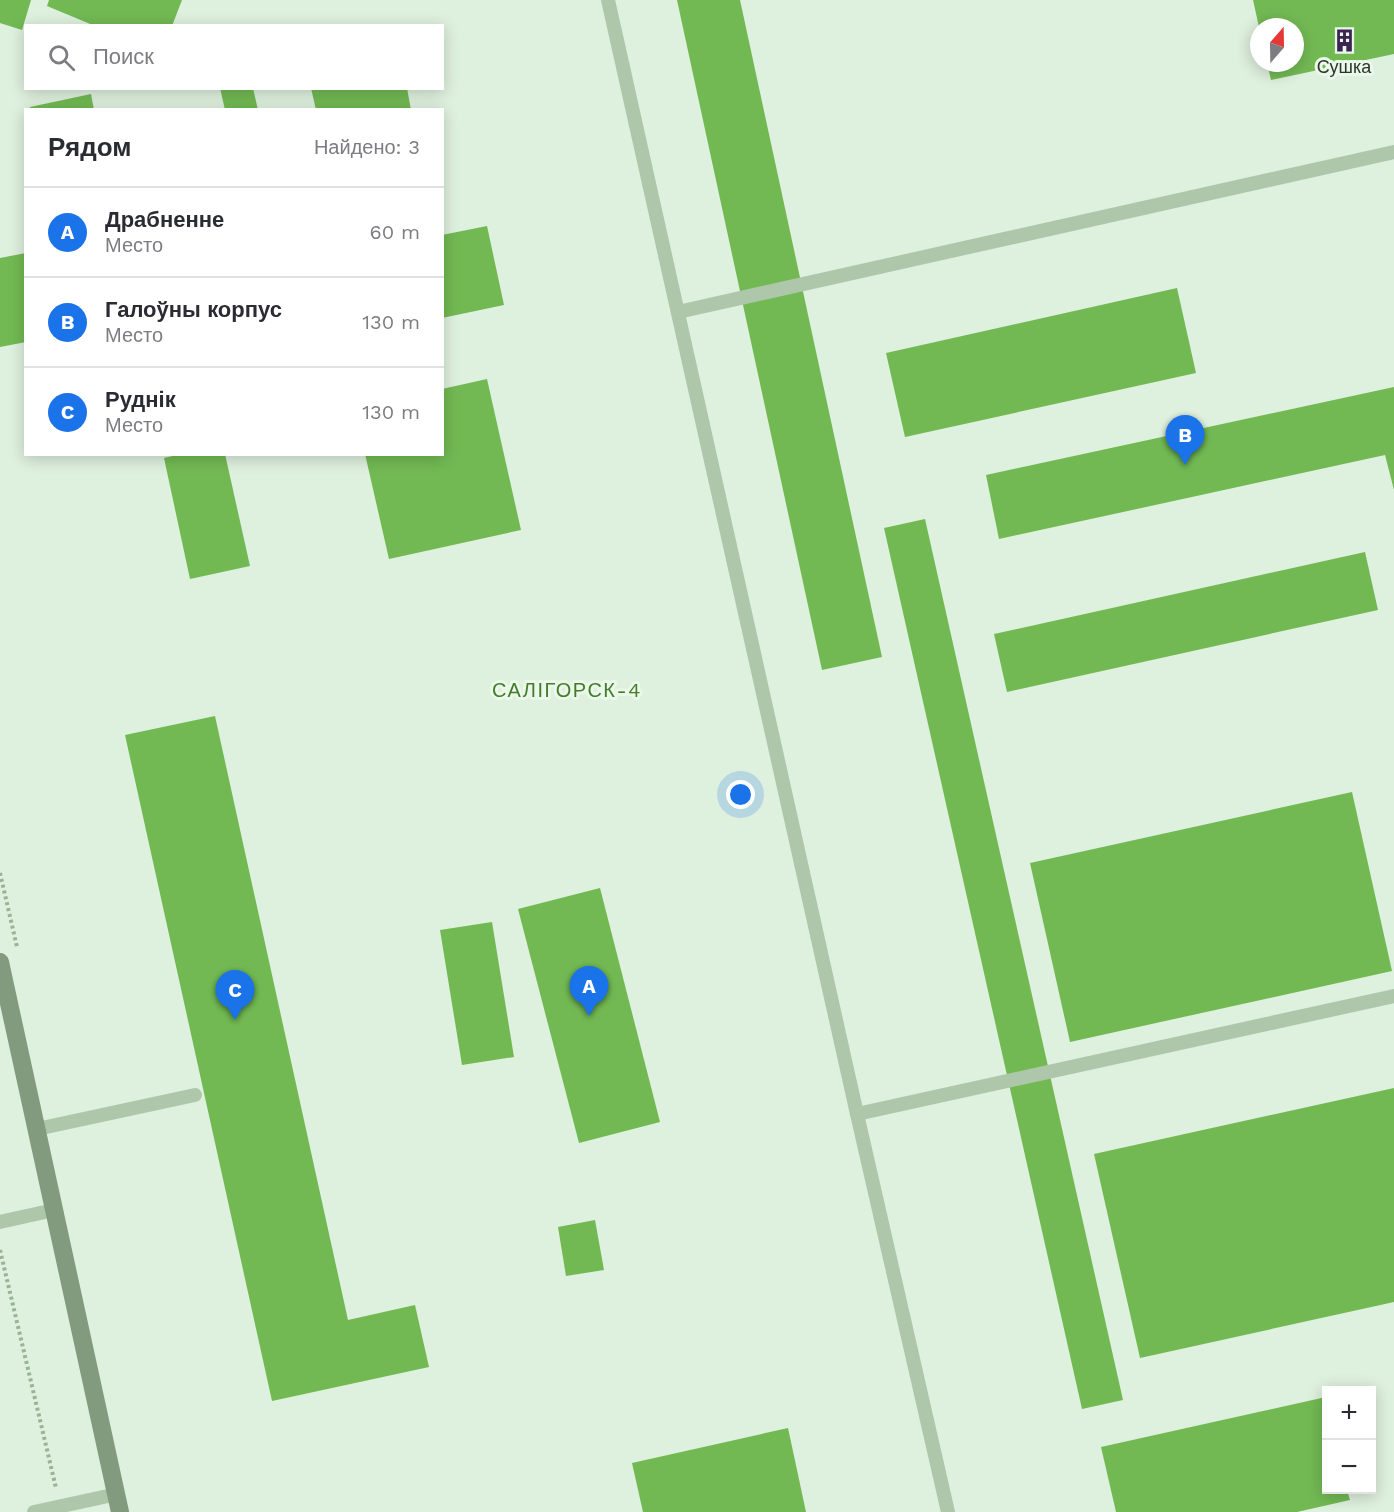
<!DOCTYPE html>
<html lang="ru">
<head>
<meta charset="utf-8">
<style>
  :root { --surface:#fff; --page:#f2f2f3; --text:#2b2b33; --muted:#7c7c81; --line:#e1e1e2; --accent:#1a73e8 }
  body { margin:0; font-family:"Work Sans",sans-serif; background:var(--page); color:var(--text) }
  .controls { position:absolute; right:18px; bottom:18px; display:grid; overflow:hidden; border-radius:0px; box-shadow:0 3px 15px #0003 }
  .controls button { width:54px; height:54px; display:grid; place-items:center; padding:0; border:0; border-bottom:2px solid var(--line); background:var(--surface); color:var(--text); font:30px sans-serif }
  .compass { position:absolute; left:1250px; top:18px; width:54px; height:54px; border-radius:50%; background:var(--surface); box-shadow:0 3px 15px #0003; rotate:20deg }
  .you { position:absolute; left:741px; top:795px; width:21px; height:21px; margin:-15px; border:4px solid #fff; border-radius:50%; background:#1a73e8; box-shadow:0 0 0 9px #1a73e833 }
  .badge { display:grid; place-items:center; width:39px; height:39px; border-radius:50%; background:var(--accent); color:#fff; font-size:20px; font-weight:700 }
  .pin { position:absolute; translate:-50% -50px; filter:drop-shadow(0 2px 3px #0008) }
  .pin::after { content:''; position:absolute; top:32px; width:21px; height:18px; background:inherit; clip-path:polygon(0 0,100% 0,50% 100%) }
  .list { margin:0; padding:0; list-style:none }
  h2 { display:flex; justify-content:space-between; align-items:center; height:78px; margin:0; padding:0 24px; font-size:26px }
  h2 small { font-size:20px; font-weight:400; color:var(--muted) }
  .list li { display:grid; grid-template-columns:39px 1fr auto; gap:18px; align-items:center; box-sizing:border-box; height:90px; padding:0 24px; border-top:2px solid var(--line) }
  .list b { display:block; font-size:22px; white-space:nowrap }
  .list p { margin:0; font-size:20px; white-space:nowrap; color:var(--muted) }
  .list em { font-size:20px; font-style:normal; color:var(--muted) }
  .icon { flex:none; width:33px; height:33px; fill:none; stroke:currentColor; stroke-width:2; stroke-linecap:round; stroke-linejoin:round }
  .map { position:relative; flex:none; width:1394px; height:1512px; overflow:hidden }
  .search { position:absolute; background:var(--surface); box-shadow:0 3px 15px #0003; left:24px; top:24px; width:420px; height:66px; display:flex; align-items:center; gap:15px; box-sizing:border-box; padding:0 21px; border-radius:0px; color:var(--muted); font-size:22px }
  .panel { position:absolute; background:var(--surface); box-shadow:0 3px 15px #0003; left:24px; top:108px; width:420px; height:348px; border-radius:0px }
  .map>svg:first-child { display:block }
</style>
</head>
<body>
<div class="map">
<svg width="1394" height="1512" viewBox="0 0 1394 1512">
  <rect width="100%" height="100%" fill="#def0de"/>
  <!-- building -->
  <g fill="#72b953">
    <path d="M0,0H31L22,30L0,23Z"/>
    <path d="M49,0H182L172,26H95L47,6Z"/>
    <path d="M677,0H740L882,657L822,670Z"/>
    <path d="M1253,0H1394V54L1271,80L1267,63H1295V27H1259Z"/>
    <path d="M220,88H253L258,110H225Z"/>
    <path d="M311,88H407L411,110H316Z"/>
    <path d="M91,94L94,110H31L30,107Z"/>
    <path d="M487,226L504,305L442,318V235Z"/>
    <path d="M26,253V342L0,347V258Z"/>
    <path d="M1177,288L1196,373L905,437L886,353Z"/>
    <path d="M487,379L521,530L389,559L365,454H442V389Z"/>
    <path d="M1394,387V490L1385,455L999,539L986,475Z"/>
    <path d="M181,454H225L250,566L190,579L164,458Z"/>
    <path d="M925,519L1123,1400L1082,1409L884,528Z"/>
    <path d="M1365,552L1378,610L1007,692L994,634Z"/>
    <path d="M215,716L348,1320L415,1305L429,1367L272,1401L125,735Z"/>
    <path d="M1352,792L1392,971L1070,1042L1030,863Z"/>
    <path d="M600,888L660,1122L579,1143L518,909Z"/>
    <path d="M492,922L514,1057L462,1065L440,930Z"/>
    <path d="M1394,1088V1302L1140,1358L1094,1154Z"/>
    <path d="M595,1220L604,1270L566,1276L558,1227Z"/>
    <path d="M1326,1397V1490H1347L1350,1500L1297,1512H1116L1101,1447Z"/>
    <path d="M788,1428L806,1512H643L632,1463Z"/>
  </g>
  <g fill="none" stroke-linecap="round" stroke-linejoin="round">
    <!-- path -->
    <g stroke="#99b395" stroke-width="4" stroke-dasharray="3 3" stroke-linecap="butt">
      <path d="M0,873L17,947"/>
      <path d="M0,1250L56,1488"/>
    </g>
    <!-- lane -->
    <g stroke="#aec7ab" stroke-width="14">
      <path d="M608,0L857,1114L1394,996"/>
      <path d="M678,312L1394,152"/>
      <path d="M857,1114L948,1512"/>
      <path d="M37,1129L195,1095"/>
      <path d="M0,1222L54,1210"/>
      <path d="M34,1512L117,1494"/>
    </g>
    <!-- secondary -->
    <path stroke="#829a7d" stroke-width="18" d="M0,962L120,1512"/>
  </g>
  <!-- icons -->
  <defs>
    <symbol id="building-bare" viewBox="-9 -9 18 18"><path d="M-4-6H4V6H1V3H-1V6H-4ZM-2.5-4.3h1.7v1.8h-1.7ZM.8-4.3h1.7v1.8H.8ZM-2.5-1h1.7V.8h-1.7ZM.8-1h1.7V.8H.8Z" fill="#3c2353" stroke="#eaf8ea" stroke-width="2.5" paint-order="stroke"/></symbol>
  </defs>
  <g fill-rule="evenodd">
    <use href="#building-bare" x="1328" y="24" width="33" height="33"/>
  </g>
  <g text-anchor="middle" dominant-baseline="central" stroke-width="6" stroke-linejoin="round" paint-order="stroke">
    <!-- poi labels -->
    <g font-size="18" fill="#2c352a" stroke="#eaf8ea">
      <text x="1344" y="66">Сушка</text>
    </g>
    <!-- neighbourhood labels -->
    <g font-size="20" letter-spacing="1.5" fill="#447c2b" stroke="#eaf8ea">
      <text x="567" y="690">САЛІГОРСК-4</text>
    </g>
  </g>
</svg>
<div class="controls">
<button>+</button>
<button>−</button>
</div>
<svg class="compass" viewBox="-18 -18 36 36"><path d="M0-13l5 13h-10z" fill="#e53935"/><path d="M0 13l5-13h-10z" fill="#7c7c81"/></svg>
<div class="you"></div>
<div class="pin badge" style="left:589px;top:1016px">A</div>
<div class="pin badge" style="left:1185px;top:465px">B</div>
<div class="pin badge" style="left:235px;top:1020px">C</div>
<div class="search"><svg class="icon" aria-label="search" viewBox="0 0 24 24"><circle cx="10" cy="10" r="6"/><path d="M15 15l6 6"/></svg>Поиск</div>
<section class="panel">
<h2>Рядом<small>Найдено: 3</small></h2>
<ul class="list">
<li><span class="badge">A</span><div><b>Драбненне</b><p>Место</p></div><em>60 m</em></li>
<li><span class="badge">B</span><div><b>Галоўны корпус</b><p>Место</p></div><em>130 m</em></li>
<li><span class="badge">C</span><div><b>Руднік</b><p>Место</p></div><em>130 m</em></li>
</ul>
</section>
</div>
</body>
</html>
